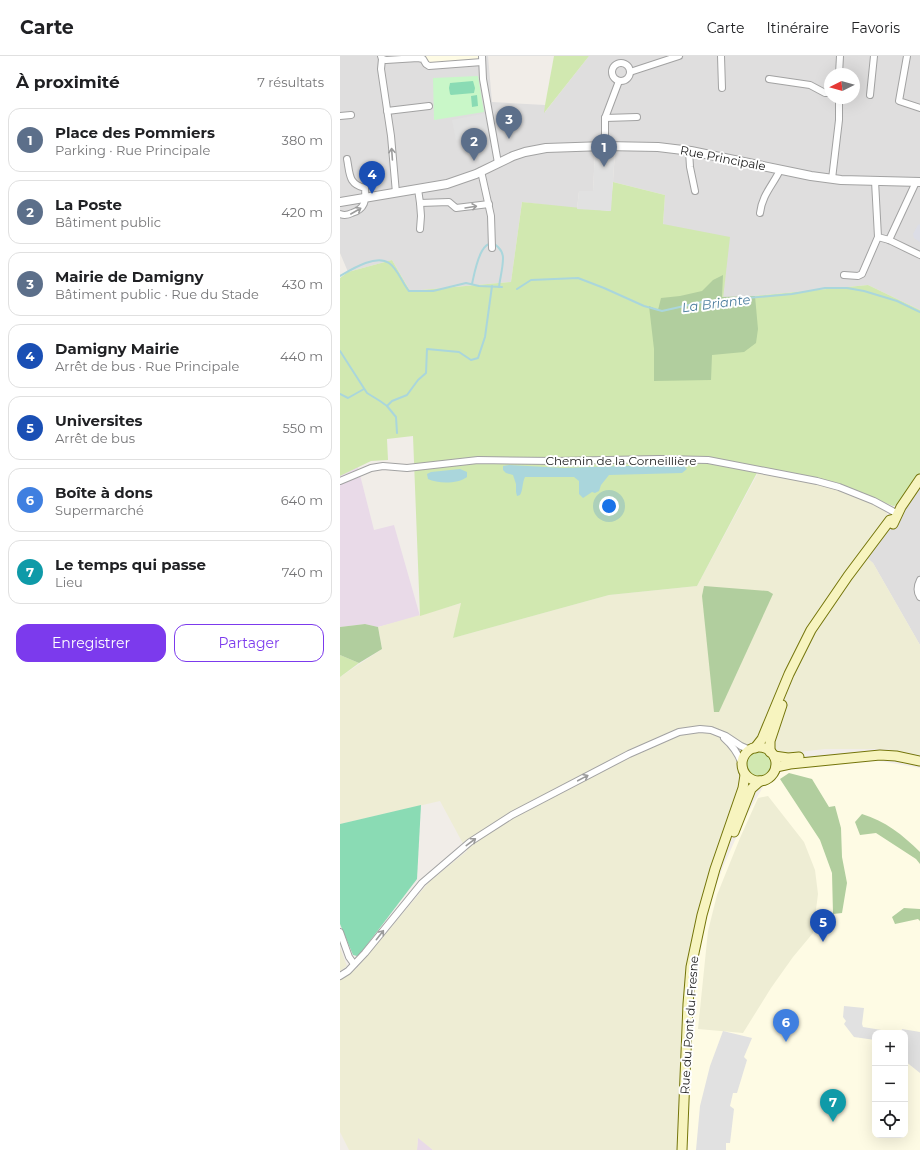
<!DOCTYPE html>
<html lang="fr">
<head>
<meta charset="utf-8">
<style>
  :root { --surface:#fff; --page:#f6f6f6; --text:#202124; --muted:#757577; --line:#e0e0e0; --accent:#7c3aed }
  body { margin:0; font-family:Montserrat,sans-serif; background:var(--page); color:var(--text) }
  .controls { position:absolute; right:12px; bottom:12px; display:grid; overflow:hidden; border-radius:8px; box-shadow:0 4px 16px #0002 }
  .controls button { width:36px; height:36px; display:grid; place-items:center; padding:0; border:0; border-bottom:1px solid var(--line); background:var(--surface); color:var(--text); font:20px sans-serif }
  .compass { position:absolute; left:484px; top:12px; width:36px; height:36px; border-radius:50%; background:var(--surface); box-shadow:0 4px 16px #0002; rotate:265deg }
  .you { position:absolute; left:269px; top:450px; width:14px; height:14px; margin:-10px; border:3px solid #fff; border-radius:50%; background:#1a73e8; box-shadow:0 0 0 6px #1a73e833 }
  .badge { display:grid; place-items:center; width:26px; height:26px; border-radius:50%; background:var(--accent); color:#fff; font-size:13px; font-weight:700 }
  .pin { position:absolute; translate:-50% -33px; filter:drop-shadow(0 1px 2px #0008) }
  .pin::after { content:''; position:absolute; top:21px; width:14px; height:12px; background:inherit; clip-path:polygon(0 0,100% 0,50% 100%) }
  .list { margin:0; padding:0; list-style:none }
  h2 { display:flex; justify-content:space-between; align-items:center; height:52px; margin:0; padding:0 16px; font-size:17px }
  h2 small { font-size:13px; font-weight:400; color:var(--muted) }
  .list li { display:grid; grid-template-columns:26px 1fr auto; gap:12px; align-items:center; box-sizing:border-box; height:64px; margin:0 8px 8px; padding:0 8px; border:1px solid var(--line); border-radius:12px }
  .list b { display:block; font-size:15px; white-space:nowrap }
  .list p { margin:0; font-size:13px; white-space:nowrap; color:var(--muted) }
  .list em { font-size:13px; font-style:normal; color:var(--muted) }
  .actions { display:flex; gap:8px; padding:12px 16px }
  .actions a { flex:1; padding:9px 0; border:1px solid var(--accent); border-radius:12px; text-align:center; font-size:14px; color:var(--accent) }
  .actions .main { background:var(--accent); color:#fff }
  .icon { flex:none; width:22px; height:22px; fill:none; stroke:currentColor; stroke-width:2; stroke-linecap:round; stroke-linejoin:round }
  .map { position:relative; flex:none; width:580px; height:1094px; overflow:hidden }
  header { display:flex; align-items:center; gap:24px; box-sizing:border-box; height:56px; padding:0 20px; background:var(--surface); border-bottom:1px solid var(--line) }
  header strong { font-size:19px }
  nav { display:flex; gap:22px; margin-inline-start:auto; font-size:14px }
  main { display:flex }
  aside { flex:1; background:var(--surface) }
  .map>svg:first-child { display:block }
</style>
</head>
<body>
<header>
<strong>Carte</strong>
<nav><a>Carte</a><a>Itinéraire</a><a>Favoris</a></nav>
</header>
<main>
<aside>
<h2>À proximité<small>7 résultats</small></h2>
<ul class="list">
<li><span class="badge" style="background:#5c6f8a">1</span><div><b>Place des Pommiers</b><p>Parking · Rue Principale</p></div><em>380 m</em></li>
<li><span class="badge" style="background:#5c6f8a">2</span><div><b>La Poste</b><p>Bâtiment public</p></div><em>420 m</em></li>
<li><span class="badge" style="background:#5c6f8a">3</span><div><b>Mairie de Damigny</b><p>Bâtiment public · Rue du Stade</p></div><em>430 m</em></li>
<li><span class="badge" style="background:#1a4fb4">4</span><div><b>Damigny Mairie</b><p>Arrêt de bus · Rue Principale</p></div><em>440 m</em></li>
<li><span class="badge" style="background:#1a4fb4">5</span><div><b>Universites</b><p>Arrêt de bus</p></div><em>550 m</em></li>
<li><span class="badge" style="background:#3f7fe0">6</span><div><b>Boîte à dons</b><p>Supermarché</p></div><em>640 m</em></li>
<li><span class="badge" style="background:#0f9aa8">7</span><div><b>Le temps qui passe</b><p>Lieu</p></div><em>740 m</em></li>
</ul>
<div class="actions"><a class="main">Enregistrer</a><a>Partager</a></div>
</aside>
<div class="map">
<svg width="580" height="1094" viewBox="0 0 580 1094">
  <rect width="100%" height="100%" fill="#f1ede8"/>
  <!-- residential -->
  <g fill="#dfdede" fill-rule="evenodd">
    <path d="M0,0H148L152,46L205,49V56L249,0H580V254L528,229L383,243L323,168L325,139L273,126L275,95H255L253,135H239L237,153L182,146L171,226L70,235L52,204L8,216L0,197ZM490,18H514V42H490Z"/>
    <path d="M580,431V589L533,507L527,502Z"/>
  </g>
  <!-- industrial -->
  <g fill="#e9dae8">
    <path d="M18,411L34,474L54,469L80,560L38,571L25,568L0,571V420Z"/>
    <path d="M78,1081L93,1094H77Z"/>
  </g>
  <!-- education -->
  <g fill="#fefbe4" fill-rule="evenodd">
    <path d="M82,0H138V4L87,8Z"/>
    <path d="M509,704L540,705L580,712V1094H345L354,911L366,861L375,832L383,811L405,762L423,731L427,727L446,712ZM535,977H565V1079H535Z"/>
  </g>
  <!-- farmland -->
  <g fill="#eeedd4">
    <path d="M418,417L446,421L494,432L515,439L544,453L547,458L550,464L524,499L533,507L580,589V699L545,693H485L442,698L435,706L436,711L434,716L429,722L423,725L411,733L359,861L340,1094H93L78,1082L77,1094H9L0,1076V923L17,912L89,826L127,795L100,745L0,768V621L42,593L38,571L122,547L113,582L269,539L357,530Z"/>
    <path d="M428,740L464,786L475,814L478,838L473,877L453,901L431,932L403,977L358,973L368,875L377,839L400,782L418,742Z"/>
    <path d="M0,892L7,910L0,915Z"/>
  </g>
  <!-- grass -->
  <g fill="#d1e8b0">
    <path d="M214,0H249L204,57L205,49Z"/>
    <path d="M273,126L325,139L323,168L390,181L383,243L528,229L580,254V419L559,449L553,450L498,427L447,416L419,413L357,530L269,539L113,582L121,547L80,560L73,380L47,383L48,404L31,405L0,420V222L8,216L52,204L70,235L171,226L182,146L270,155Z"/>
    <path d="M0,599L19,607L0,621Z"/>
    <circle cx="419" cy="708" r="13"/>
  </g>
  <!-- forest -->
  <g fill="#b1ce9e">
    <path d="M383,219L382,241L415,240L418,273L416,287L404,296L372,299L371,324L314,325V293L309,250L318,254L321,242L340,240L362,235L373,224Z"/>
    <path d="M364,530L428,535L433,538L379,656H374L362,540Z"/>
    <path d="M25,568L38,571L42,593L19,607L0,599V571Z"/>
    <path d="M449,717L472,723L489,751L495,750L501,772L502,801L507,827L502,857L493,858L492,817L480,784L440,723Z"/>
    <path d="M522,758C545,765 563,779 580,796V808L576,803L536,777L520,779L515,766Z"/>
    <path d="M564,852L580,853V865L578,863L555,868L552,861Z"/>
  </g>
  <!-- park -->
  <path fill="#c9f7c8" d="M138,20L144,56L94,64L93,22Z"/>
  <!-- pitch -->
  <g fill="#8adbb4">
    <path d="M133,25L135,32L134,37L111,39L110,38L109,32L110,27Z"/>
    <path d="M137,39L138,50L132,51L131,40Z"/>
    <path d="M81,749L77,823L20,898L17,900L13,899L0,868V768Z"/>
  </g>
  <!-- parking -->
  <g fill="#e1e1e1">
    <path d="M146,57L154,105L140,109L135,79L116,84L112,64Z"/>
    <path d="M275,94L271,155L237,153L239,135H253L255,95Z"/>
    <path d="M504,950L524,952L522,968L523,971L560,977H535V984L514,981L504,968L506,965L503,961Z"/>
    <path d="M562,973L580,976V1017L565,1005V977H561Z"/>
    <path d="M383,975L412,982L404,1001L407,1004L397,1037H393L390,1050L394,1053L390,1087H386V1094H356L360,1050L370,1010Z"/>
  </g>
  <!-- plaza -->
  <path fill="#dcdde6" d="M580,168V186L574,182L573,178L578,169Z"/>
  <!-- water -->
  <g fill="#aad6dc">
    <path d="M169,409L224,412L280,410H344L347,413L342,417L269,419L261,429L259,435L255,437L252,436L243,442L239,438V425L234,421H185C182,427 183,434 180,439L177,440L176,436V428L173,419L166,417L163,414V410Z"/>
    <path d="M120,413L127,416V421C118,428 98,428 88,423L87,418L91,416Z"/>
  </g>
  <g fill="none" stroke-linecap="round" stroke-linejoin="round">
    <!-- stream -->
    <g stroke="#aad6dc" stroke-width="2">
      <path d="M0,220C12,213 36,198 49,207C58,213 62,227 69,235H93L126,227L139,230L162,231"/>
      <path d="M132,228C134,220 141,175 158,191C161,194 163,198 163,202C163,212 160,222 159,231"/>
      <path d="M177,233L191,224L238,222L264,232L304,250L322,255L362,246L452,238L485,232H507L524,235L557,245L580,256"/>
      <path d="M0,295L27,337L40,345L47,350"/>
      <path d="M0,338L8,342L24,333"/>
      <path d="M57,377L56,361L47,350L52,345L67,339L78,324L86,317L87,293L119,296L131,304L138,302L145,281L152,230"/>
    </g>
    <defs>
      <g id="minor">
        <path d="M41,0L42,3L41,13L51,80L56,137"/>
        <path d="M142,0L143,23L158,107"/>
        <path d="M381,0L382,32"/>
        <path d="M567,0L559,45L580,52"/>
        <path d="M42,3L46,4L78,2L83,3L86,8L89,10L142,6"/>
        <circle cx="281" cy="16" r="9"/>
        <path d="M290,16L339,0"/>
        <path d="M499,18L500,0"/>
        <path d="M429,23L470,29L485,37H490"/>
        <path d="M530,39L534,0"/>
        <path d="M47,55L89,50"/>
        <path d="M0,60L11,59"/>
        <path d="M265,62L297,61"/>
        <path d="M265,90V62L279,25"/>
        <path d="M349,95L350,111L355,135"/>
        <path d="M141,115L151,160L152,192"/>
        <path d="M492,123L499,64V42"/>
        <path d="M535,125L538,181L549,184L580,199"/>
        <path d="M78,133L80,147L109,146L116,152L149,148"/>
        <path d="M420,157C422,139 433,129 440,114"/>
        <path d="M0,158C5,160 8,159 12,157C25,153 26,145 25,132C8,128 10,118 7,103"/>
        <path d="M80,173L81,160L80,147"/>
        <path d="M549,184L576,126"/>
        <path d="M504,219L518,220L522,218L538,181"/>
        <path d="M0,425L31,412L43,410L67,412L138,404L215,405L320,403L368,404L477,425L499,431L534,445L558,458"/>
        <path d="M580,524C577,530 576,535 580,541"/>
        <path d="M384,682C392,689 398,697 402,708"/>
        <path d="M0,876L9,901L14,908"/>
        <path d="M0,920L8,915L25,897L82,827L130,786L172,759L289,698L339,676L360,673L371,674L386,680L401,690L410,694"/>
      </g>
      <path id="tertiary" d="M0,146L107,128L136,118L173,100L185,96L206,92L265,90L318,91L351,95L471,120L501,124L580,126"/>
      <g id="secondary">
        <path d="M553,468L561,451L580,423"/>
        <circle cx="419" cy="708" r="17"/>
        <path d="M415,692L422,683L449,618L471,574L508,520L550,464L554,463"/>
        <path d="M430,696V685L442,649"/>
        <path d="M434,700L448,702L459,701"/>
        <path d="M436,711L450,708L540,699L556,700L580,705"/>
        <path d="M394,776L411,733L420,725"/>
        <path d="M342,1094L348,948L351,911L362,859L375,813L403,732L405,719"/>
      </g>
    </defs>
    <!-- minor casing -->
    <use href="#minor" stroke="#a2a2a2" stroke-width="8"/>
    <!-- tertiary casing -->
    <use href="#tertiary" stroke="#a2a2a2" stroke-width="10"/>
    <!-- secondary casing -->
    <use href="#secondary" stroke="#74750a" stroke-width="11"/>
    <!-- minor -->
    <use href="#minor" stroke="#fff" stroke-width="6"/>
    <!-- tertiary -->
    <use href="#tertiary" stroke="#fff" stroke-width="8"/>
    <!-- secondary -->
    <use href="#secondary" stroke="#f7f4bf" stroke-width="9"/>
  </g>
  <!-- one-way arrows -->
  <defs><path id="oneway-shaft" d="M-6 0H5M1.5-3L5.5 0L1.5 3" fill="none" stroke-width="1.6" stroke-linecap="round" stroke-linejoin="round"/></defs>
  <g stroke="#9b9b9b">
    <use href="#oneway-shaft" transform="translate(52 98) rotate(-94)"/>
    <use href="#oneway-shaft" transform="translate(131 151) rotate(-9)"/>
    <use href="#oneway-shaft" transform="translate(16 155) rotate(-30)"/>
    <use href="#oneway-shaft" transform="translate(243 722) rotate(-28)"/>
    <use href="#oneway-shaft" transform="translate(131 786) rotate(-37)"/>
    <use href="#oneway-shaft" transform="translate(40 879) rotate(-52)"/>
  </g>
  <g text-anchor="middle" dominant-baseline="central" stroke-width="4" stroke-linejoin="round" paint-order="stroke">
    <!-- street labels -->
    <g font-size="12" fill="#212121" stroke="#fff">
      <text transform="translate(383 102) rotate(11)">Rue Principale</text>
      <text x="281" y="404">Chemin de la Corneillière</text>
      <text transform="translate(349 969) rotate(-86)">Rue du Pont du Fresne</text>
    </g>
    <!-- water labels -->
    <g font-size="13" font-style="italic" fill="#4a7c9d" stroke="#fff">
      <text transform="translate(376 247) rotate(-7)">La Briante</text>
    </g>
  </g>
</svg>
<div class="controls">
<button>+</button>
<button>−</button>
<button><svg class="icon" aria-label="locate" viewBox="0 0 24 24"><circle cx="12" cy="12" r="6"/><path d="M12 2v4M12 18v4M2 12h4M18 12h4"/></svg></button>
</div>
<svg class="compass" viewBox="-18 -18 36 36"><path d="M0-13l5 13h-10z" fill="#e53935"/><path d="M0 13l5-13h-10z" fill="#757577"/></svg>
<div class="you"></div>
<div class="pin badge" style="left:264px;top:111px;background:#5c6f8a">1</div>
<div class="pin badge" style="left:134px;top:105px;background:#5c6f8a">2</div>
<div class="pin badge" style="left:169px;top:83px;background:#5c6f8a">3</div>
<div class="pin badge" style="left:32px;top:138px;background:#1a4fb4">4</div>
<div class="pin badge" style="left:483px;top:886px;background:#1a4fb4">5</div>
<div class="pin badge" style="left:446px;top:986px;background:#3f7fe0">6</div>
<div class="pin badge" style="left:493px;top:1066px;background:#0f9aa8">7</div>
</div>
</main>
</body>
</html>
